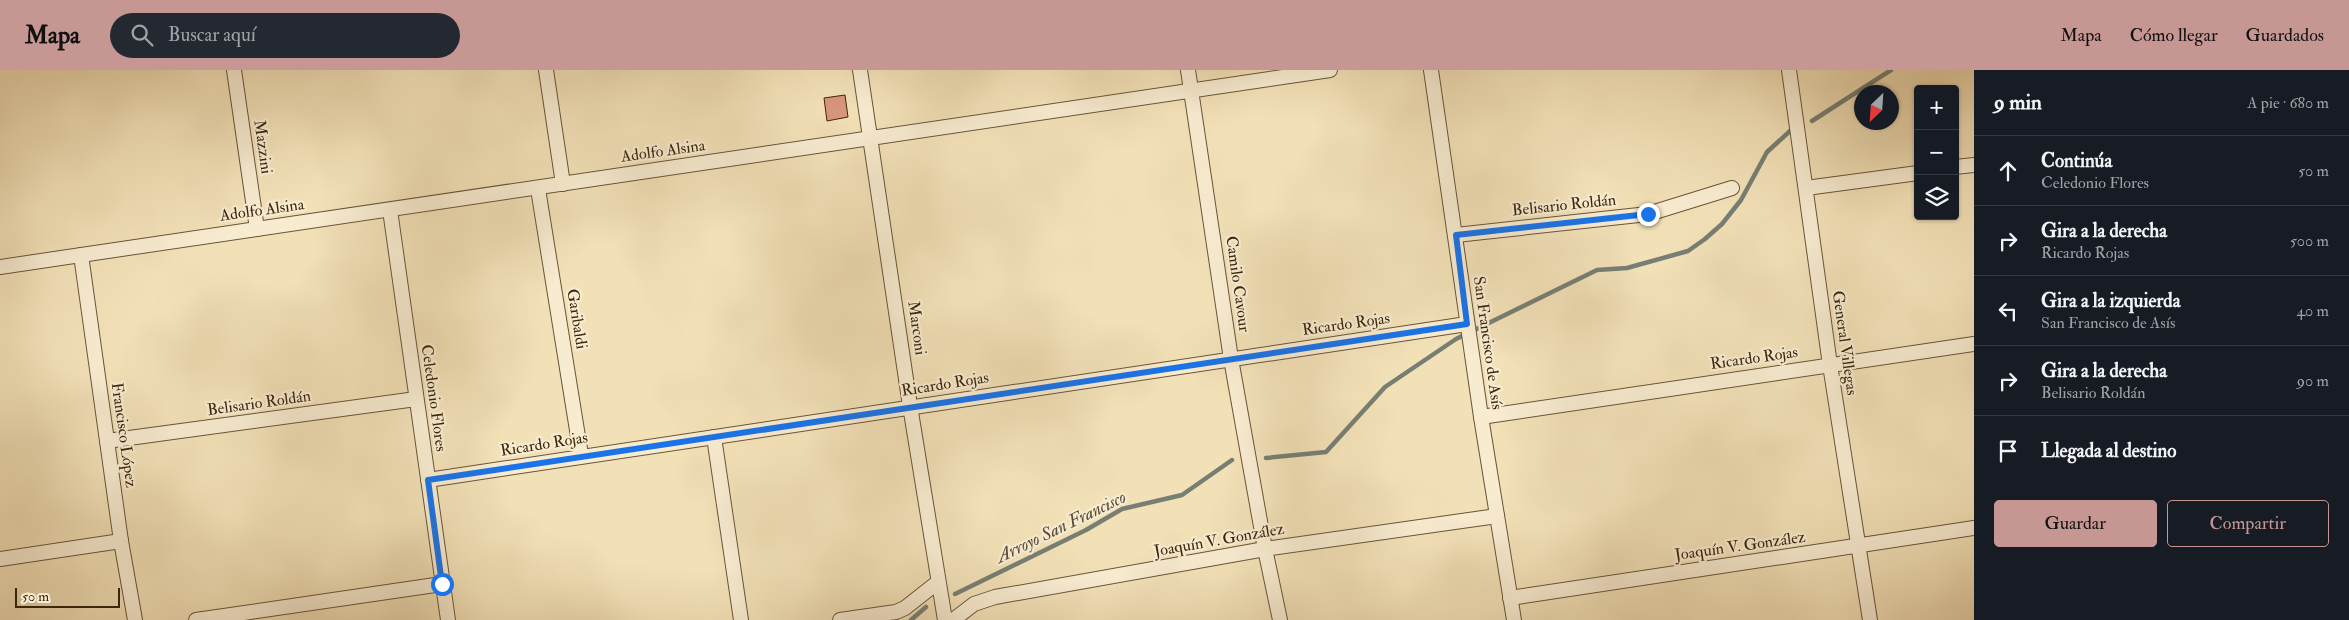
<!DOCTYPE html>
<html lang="es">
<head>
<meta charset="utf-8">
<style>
  :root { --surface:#171b24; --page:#242831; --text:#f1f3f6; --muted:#9ea1a6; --line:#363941; --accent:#c59692 }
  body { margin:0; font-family:"IM FELL Double Pica",serif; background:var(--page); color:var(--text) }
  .controls { position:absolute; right:15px; top:15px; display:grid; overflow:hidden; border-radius:5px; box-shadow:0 1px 4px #0004 }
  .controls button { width:45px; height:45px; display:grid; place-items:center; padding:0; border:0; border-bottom:1px solid var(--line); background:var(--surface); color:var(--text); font:25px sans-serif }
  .compass { position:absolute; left:1854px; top:15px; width:45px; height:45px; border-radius:50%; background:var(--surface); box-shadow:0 1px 4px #0004; rotate:205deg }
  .scale { position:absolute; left:15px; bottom:12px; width:105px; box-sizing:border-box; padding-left:5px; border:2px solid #3c260c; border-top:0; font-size:14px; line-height:18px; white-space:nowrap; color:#3c260c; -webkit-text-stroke:4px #f7ebd0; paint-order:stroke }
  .stop { position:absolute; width:15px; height:15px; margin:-11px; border:4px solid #1a73e8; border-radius:50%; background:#fff }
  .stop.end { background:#1a73e8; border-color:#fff; box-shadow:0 1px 5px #0008 }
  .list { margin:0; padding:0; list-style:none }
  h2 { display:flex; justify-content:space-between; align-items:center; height:65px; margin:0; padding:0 20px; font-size:21px }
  h2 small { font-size:16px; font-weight:400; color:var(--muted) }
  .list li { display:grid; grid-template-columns:32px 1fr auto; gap:15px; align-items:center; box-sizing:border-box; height:70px; padding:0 20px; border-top:1px solid var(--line) }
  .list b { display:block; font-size:19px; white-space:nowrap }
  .list p { margin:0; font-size:16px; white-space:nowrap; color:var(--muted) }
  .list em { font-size:16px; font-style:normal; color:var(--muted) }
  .actions { display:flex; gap:10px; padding:15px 20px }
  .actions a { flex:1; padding:11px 0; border:1px solid var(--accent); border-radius:5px; text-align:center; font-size:18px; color:var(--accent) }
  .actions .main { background:var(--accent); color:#111 }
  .icon { flex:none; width:28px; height:28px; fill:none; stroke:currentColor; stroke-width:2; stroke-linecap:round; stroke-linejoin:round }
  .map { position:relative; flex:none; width:1974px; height:550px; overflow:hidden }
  header { display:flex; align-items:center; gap:30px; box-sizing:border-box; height:70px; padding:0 25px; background:var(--accent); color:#111 }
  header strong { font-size:24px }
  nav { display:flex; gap:28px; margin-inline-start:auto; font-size:18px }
  .search { width:350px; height:45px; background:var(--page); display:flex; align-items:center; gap:12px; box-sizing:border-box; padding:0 18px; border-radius:28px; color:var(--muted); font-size:19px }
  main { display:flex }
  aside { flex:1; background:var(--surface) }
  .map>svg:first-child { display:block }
</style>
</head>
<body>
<header>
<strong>Mapa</strong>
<div class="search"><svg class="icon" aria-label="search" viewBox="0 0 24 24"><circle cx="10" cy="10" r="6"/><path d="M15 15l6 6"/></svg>Buscar aquí</div>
<nav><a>Mapa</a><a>Cómo llegar</a><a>Guardados</a></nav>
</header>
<main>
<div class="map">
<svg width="1974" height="550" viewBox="0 0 1974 550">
  <rect width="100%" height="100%" fill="#f2e0b7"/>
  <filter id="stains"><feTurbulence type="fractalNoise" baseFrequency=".004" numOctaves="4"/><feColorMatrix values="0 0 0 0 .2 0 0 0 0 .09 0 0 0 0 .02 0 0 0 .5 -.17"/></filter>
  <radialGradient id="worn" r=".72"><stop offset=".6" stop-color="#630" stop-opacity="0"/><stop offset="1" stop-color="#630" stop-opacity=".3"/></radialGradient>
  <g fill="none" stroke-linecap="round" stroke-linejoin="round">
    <!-- stream -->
    <g stroke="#777f73" stroke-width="4.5">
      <path d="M1812,51L1891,0"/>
      <path d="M1266,388L1326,382L1385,317L1456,269L1597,200L1627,198L1688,181L1705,169L1722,154L1741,130L1767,82L1790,61"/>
      <path d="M955,524L1086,460L1122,439L1182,425L1232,390"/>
      <path d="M911,550L926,537"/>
    </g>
  </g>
  <!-- building -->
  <path fill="#d8977d" stroke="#3c260c" d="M845,25L848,47L827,51L824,28Z"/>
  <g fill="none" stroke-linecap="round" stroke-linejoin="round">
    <defs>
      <g id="minor">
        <path d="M234,0L257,159"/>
        <path d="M546,0L563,114"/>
        <path d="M860,0L910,336L945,550"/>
        <path d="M1188,0L1231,289L1265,479L1280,550"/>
        <path d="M1431,0L1481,347L1514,550"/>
        <path d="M1789,0L1830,295L1870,550"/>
        <path d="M1955,97L1974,95"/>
        <path d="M1806,118L1918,103"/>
        <path d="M538,119L581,385"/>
        <path d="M390,140L448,550"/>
        <path d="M1456,165L1648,144L1732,118"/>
        <path d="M81,185L121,471L135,550"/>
        <path d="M0,197L1330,0"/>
        <path d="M1481,347L1974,274"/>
        <path d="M714,367L741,550"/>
        <path d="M107,371L416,329"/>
        <path d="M428,410L1467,254"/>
        <path d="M0,489L121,471"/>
        <path d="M1510,528L1974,458"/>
        <path d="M196,550L442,514"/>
        <path d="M840,550L896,542L905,538L938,512"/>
        <path d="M953,550L974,534L995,527L1265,479L1497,446"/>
      </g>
    </defs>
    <!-- minor casing -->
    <use href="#minor" stroke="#6a5437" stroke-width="16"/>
    <!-- minor -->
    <use href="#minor" stroke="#f7ebd0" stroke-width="14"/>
  </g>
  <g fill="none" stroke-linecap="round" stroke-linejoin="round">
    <!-- route -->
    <path stroke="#1a73e8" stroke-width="6" d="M442,514L428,410L1467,254L1456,165L1648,144"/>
  </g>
  <g text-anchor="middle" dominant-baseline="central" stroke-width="4.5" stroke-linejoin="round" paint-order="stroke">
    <!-- street labels -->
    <g font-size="16" fill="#3c260c" stroke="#f7ebd0">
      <text transform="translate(263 77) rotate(82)">Mazzini</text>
      <text transform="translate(663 81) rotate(-8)">Adolfo Alsina</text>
      <text transform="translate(1564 135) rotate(-6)">Belisario Roldán</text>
      <text transform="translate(262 140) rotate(-8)">Adolfo Alsina</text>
      <text transform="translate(1238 214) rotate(82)">Camilo Cavour</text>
      <text transform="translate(577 249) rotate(81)">Garibaldi</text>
      <text transform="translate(1346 254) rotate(-8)">Ricardo Rojas</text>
      <text transform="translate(917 258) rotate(82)">Marconi</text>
      <text transform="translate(1488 273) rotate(82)">San Francisco de Asís</text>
      <text transform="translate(1845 273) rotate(82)">General Villegas</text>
      <text transform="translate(1754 288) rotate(-8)">Ricardo Rojas</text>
      <text transform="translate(945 314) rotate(-9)">Ricardo Rojas</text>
      <text transform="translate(434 328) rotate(82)">Celedonio Flores</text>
      <text transform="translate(259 333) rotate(-8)">Belisario Roldán</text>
      <text transform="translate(124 365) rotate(82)">Francisco López</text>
      <text transform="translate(544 374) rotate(-9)">Ricardo Rojas</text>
      <text transform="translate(1219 470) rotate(-10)">Joaquín V. González</text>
      <text transform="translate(1740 476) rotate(-8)">Joaquín V. González</text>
    </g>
    <!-- water labels -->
    <g font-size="18" font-style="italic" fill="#554b37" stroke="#f7ebd0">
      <text transform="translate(1061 457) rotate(-26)">Arroyo San Francisco</text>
    </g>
  </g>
  <rect width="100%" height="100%" filter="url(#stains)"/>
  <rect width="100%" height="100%" fill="url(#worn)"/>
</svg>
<div class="controls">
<button>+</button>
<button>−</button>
<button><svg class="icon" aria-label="layers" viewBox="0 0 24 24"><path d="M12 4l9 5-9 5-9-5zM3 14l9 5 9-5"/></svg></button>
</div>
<svg class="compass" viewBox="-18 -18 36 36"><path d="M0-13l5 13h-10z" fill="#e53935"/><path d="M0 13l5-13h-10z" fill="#9ea1a6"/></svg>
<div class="scale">50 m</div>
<div class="stop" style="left:442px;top:514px"></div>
<div class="stop end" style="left:1648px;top:144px"></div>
</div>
<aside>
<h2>9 min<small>A pie · 680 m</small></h2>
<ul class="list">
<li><svg class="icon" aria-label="ahead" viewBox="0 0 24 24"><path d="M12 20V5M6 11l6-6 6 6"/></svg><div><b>Continúa</b><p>Celedonio Flores</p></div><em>50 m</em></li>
<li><svg class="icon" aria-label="right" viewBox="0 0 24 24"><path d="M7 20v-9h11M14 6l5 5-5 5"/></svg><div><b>Gira a la derecha</b><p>Ricardo Rojas</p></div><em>500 m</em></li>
<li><svg class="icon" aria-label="left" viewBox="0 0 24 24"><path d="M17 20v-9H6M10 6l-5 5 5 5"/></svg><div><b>Gira a la izquierda</b><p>San Francisco de Asís</p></div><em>40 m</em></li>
<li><svg class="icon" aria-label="right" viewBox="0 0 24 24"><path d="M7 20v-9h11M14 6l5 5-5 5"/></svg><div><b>Gira a la derecha</b><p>Belisario Roldán</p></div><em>90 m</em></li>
<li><svg class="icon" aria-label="arrive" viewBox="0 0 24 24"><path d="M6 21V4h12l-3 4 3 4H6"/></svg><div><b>Llegada al destino</b></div></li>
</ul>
<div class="actions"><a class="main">Guardar</a><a>Compartir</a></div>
</aside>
</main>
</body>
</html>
